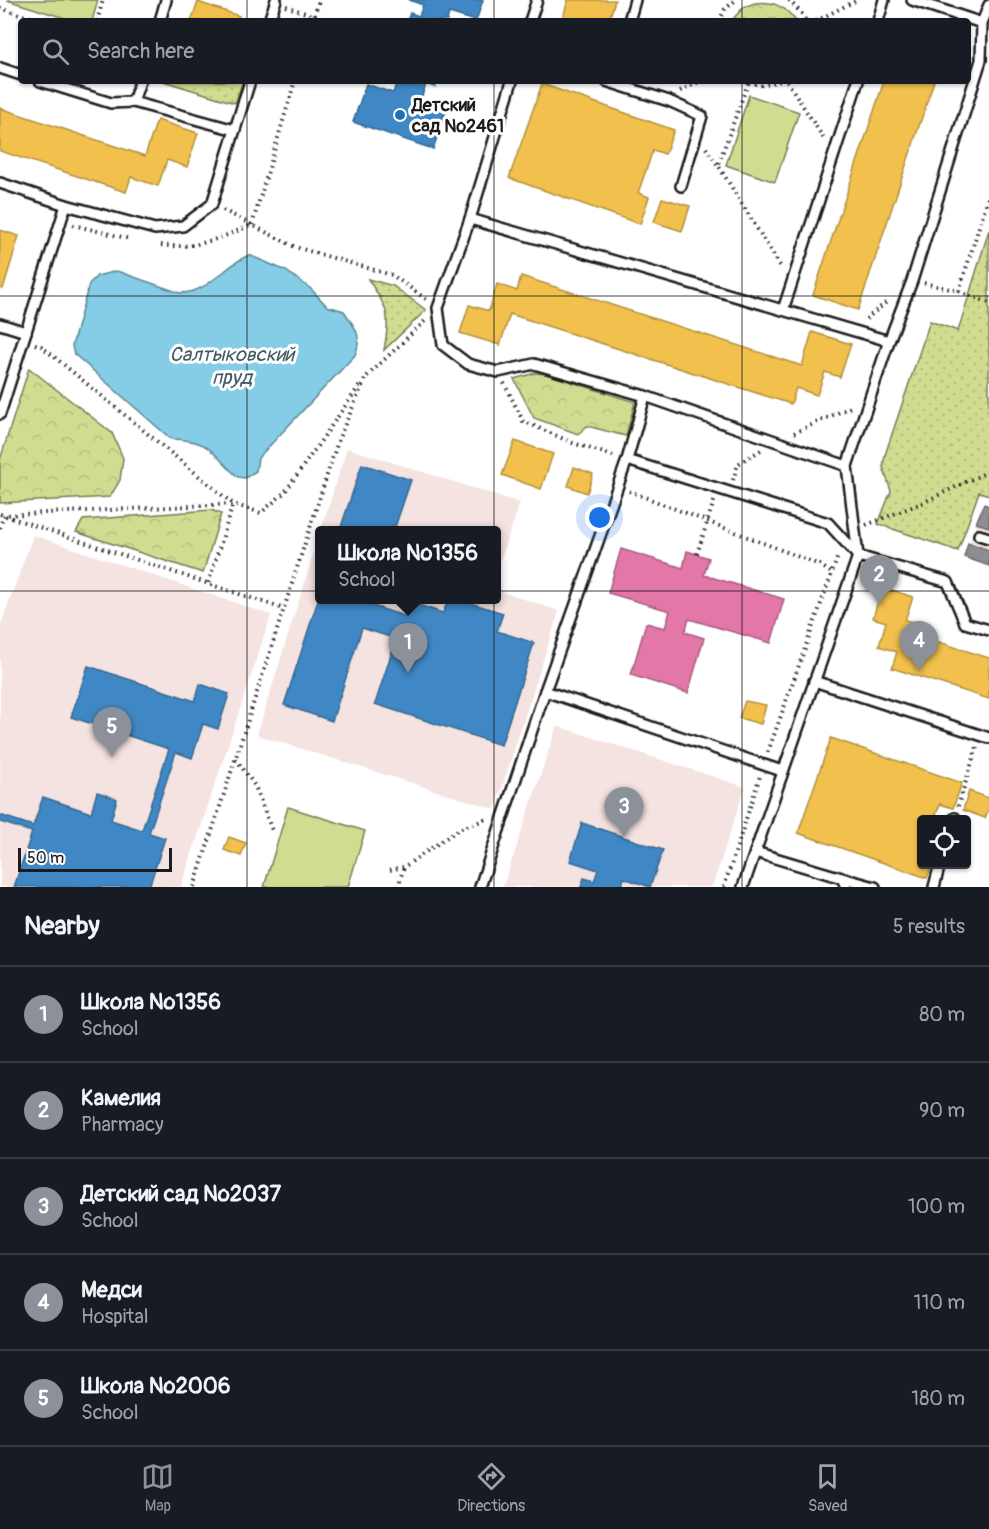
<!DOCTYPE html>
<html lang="en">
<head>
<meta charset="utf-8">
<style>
  :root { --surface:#171b24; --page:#20242c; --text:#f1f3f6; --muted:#9ea1a6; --line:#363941; --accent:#8c9099 }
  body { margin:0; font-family:Pangolin,sans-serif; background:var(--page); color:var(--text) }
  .controls { position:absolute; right:18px; bottom:18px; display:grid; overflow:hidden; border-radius:6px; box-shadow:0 2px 4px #0004 }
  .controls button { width:54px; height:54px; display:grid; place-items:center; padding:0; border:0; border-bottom:2px solid var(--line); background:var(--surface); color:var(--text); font:30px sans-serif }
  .scale { position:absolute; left:18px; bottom:15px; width:154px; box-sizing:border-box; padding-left:6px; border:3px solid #1c1c1c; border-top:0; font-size:16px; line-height:21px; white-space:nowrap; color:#1c1c1c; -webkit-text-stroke:4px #fff; paint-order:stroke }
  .you { position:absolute; left:600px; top:518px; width:21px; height:21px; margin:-15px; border:4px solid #fff; border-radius:50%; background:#1a73e8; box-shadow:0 0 0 9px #1a73e833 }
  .badge { display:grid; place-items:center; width:39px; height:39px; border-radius:50%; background:var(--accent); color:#fff; font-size:20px; font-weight:700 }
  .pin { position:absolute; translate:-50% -50px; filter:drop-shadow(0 2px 3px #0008) }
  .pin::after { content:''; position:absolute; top:32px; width:21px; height:18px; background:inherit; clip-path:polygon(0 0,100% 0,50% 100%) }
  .popup { position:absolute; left:315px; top:526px; width:186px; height:78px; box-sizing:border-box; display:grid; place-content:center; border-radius:6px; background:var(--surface); filter:drop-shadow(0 2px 4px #0005); font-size:20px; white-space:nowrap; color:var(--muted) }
  .popup b { font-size:22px; color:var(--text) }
  .popup::after { content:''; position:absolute; left:50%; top:100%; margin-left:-12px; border:12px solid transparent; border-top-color:var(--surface) }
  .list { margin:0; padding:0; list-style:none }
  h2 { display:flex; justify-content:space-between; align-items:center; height:78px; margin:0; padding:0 24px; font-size:26px }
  h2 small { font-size:20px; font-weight:400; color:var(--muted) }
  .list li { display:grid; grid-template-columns:39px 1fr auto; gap:18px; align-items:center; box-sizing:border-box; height:96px; padding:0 24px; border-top:2px solid var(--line) }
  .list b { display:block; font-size:22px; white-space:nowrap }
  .list p { margin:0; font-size:20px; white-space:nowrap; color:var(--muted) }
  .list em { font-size:20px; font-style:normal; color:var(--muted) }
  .icon { flex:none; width:33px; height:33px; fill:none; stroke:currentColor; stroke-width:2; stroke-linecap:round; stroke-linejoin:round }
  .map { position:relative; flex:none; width:989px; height:887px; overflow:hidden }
  .search { position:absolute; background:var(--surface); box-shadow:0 2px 4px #0004; left:18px; right:18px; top:18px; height:66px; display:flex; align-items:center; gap:15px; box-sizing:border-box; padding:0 21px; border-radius:6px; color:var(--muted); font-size:22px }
  .sheet { height:558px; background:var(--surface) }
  nav { display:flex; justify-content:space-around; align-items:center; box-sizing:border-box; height:84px; border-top:2px solid var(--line); background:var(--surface); font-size:16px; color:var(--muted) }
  nav a { display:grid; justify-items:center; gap:3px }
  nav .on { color:var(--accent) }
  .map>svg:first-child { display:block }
</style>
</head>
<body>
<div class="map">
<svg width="989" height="887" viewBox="0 0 989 887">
  <defs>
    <pattern id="grass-dots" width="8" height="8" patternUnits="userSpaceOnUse" patternTransform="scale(1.5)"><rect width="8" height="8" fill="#d0dd91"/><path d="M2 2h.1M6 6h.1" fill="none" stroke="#b2bd7c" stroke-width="1.8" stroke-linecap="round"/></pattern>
    <pattern id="park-crowns" width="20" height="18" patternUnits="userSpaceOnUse" patternTransform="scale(1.5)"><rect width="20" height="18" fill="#d0dd91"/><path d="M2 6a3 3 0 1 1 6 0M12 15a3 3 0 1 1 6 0" fill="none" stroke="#b2bd7c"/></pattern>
  </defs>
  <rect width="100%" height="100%" fill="#fff"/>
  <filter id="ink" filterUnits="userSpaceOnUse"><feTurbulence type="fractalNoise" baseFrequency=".0167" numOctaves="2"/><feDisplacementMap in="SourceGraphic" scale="12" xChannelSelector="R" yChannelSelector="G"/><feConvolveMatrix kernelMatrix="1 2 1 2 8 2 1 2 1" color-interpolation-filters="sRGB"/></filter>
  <g filter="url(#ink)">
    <!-- built -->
    <g fill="#f4e3e0">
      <path d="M347,448L520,503L497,569L496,530H321Z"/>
      <path d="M984,504L989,506V566L964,557Z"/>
      <path d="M33,535L271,615L181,887H0V627Z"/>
      <path d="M319,536L320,600H496L497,590L559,611L495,809L257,735Z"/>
      <path d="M557,726L745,787L712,887H503Z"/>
    </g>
    <!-- grass -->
    <g fill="url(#grass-dots)" stroke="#767c56" stroke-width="1.5">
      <path d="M163,81H243L235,103Z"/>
      <path d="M989,230V495L979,492L958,551L878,524L891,491L883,467L885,455L930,321L958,331Z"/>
      <path d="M368,279L393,286L426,310L384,350C391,313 388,310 368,279Z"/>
    </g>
    <!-- park -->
    <g fill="url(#park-crowns)" stroke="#767c56" stroke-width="1.5">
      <path d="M755,3C773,1 785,6 796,21H731L744,7Z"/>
      <path d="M29,368L112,433L123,458L120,480L110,497L0,503V460Z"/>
      <path d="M535,373L546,374L635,402L626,436L587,426L578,434L534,418L514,379Z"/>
      <path d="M211,510L221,514L203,573L76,532L83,520Z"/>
    </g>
    <!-- pitch -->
    <g fill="#d0dd91" stroke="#767c56" stroke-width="1.5">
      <path d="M7,0H98L92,21H74Z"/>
      <path d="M749,95L799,112L775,182L726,165Z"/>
      <path d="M288,807L365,831L348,887H264Z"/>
    </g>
    <!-- water -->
    <path fill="#85cde6" stroke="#5b8695" stroke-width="1.5" d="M249,255L286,271L311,289L327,306L344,311C355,328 363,335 355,355L258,458L256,471L245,478L238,477C210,452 212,440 171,439L82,361L74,354L72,346L89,284L97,276L117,271L180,293C207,294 225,265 249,255Z"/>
    <!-- homes -->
    <g fill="#f2c14e" stroke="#b2903f" stroke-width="1.5">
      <path d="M568,0H615L609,21H562Z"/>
      <path d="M198,2L239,16L238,21H191Z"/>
      <path d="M884,81H934L858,310L813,295Z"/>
      <path d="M542,84L674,130L665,154L653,150L638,193L649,197L640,224L509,178Z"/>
      <path d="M0,108L145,156L157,120L198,133L187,167L167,160L158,186L131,177L126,192L0,151Z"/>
      <path d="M662,198L690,206L682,231L654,222Z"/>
      <path d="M0,230L19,236L3,289L0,288Z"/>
      <path d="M521,276L802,366L812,332L851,344L840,377L825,372L817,395L796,388L791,404L510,314L500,345L460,333L469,305L489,311L497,284L517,291Z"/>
      <path d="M515,441L553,454L541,489L502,475Z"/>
      <path d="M574,467L593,474L587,493L568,486Z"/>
      <path d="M882,587L913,597L905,620L920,624L917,635L989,658V699L892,668L897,652L879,646L886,622L873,618Z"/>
      <path d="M745,701L766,705L761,724L739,718Z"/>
      <path d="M831,738L962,783L953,808L940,804L934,820H922V864H932L927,878L798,833Z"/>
      <path d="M969,791L989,798V808L985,818L963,810Z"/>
      <path d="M229,837L246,843L241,856L224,850Z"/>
    </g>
    <!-- schools -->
    <g fill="#3f88c5" stroke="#346892" stroke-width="1.5">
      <path d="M409,0H483L476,21L449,13L447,21H407L410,13L419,16L423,5Z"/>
      <path d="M397,81H437L435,87L426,84L421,99L447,108L433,149L353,122L366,84L393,93Z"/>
      <path d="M362,464L411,480L394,530H340Z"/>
      <path d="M320,594V600H372L370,605L404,616L409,602L443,613L448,600H461L503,613L497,631L534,643L501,745L375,704L396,639L362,628L332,721L284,705Z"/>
      <path d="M88,666L195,701L200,684L229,694L218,729L203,724L192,758L176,752L149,833L165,838L149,887H14L32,832L0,822V815L33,826L43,797L91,813L97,792L117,799L111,820L142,830L169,749L71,717Z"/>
      <path d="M582,823L663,850L650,887L624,878L621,887H581L584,878L594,881L598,870L570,861Z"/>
    </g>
    <!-- health -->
    <path fill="#e377a8" stroke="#a75c7e" stroke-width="1.5" d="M621,549L683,568L687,551L709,558L704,575L784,599L771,643L689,619L685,632L704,638L688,693L631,675L646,623L665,628L670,611L608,593Z"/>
    <!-- industry -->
    <g fill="#8d8d92" stroke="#6b6b6f" stroke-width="1.5">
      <path d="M984,504L989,506V527L976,523Z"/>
      <path d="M968,543L989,550V566L964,557Z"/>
    </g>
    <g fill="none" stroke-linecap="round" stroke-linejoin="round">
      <defs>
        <g id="lane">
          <path d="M912,0L982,23"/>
          <path d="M160,21L166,0"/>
          <path d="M269,21L276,0"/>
          <path d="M530,21L537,0"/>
          <path d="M629,21L635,0"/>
          <path d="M878,21L884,0"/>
          <path d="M0,68L21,75"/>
          <path d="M40,81L111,103L133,102L235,130"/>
          <path d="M512,81L470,219L438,308L443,345L468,364L498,372L534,364L645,396"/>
          <path d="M606,81L669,101L702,116L681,186"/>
          <path d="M133,102L140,81"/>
          <path d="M0,183L66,205L155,229L183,226L212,204L250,81"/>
          <path d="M470,219L889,341"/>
          <path d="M783,310L858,81"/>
          <path d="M0,324L26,332"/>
          <path d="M0,414L66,205"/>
          <path d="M627,460L828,523L858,556L948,582L965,623L989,630"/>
          <path d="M979,535L989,538"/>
          <path d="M814,681L989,738"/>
          <path d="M545,691L782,771"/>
          <path d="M954,820L955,818"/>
          <path d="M755,852L842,878L846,887"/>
          <path d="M842,878L875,887"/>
          <path d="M480,887L545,691L627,460L645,396L847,466"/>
          <path d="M743,887L858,556L847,466L889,341L912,281L981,60L982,23L989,5"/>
          <path d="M934,887L940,864"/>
        </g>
      </defs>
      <!-- lane casing -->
      <use href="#lane" stroke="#1c1c1c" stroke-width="14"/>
      <!-- path -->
      <g stroke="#1c1c1c" stroke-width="4" stroke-dasharray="1.5 4.5" stroke-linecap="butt">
        <path d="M789,0L802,14L806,21"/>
        <path d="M286,6L314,16"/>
        <path d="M0,8L42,21"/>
        <path d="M97,21L103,0"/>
        <path d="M313,21L319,0"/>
        <path d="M719,21L725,9L736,0"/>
        <path d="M816,21L857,0"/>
        <path d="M743,81L761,85L781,81"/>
        <path d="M787,81L824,139"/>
        <path d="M748,83L718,165L782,269"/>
        <path d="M680,91L701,81"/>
        <path d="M706,148L717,164"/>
        <path d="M223,210L295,247L392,275L426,299"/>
        <path d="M73,225L130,239"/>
        <path d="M252,225L295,81"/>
        <path d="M161,245C194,250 221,238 251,225"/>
        <path d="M924,283L959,291L989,303"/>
        <path d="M959,291L989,195"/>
        <path d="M866,319L888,301"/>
        <path d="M35,344L41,346L233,504L208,584"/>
        <path d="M504,383L523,421L573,443L613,456"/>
        <path d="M794,433L853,406"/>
        <path d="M733,480L738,464L761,450"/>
        <path d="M629,491L820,565L833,574"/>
        <path d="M0,514L284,609"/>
        <path d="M866,525L922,503L989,471"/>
        <path d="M0,528L4,515L233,504L261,513L285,492L360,385"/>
        <path d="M697,554L714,501"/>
        <path d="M768,752L838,556"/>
        <path d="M236,759L255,786L273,833"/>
        <path d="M958,806L977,747"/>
        <path d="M390,870L403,867"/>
        <path d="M194,887L339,438L366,377L425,321"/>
        <path d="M398,887L404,867L459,829L489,818"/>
        <path d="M724,887L760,776"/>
      </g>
      <!-- lane -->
      <use href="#lane" stroke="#fff" stroke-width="9"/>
    </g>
  </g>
  <!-- grid -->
  <path fill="none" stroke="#1c1c1c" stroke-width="1.5" stroke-opacity="0.55" d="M247,0V21M494,0V21M742,0V21M247,81V887M494,81V887M742,81V887M0,296H989M0,591H989"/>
  <!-- markers -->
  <circle fill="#1f6fb2" stroke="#fff" stroke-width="2" cx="400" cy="115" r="6"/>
  <g text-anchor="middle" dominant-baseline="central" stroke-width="6" stroke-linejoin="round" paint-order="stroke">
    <!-- poi labels -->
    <g font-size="18" font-weight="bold" fill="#1c1c1c" stroke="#fff" text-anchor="start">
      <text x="412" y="105">Детский<tspan x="412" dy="21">сад №2461</tspan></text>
    </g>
    <!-- water labels -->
    <g font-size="20" font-style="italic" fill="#415a63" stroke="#fff">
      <text x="232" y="354">Салтыковский<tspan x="232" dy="23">пруд</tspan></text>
    </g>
  </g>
</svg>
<div class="controls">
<button><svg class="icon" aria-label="locate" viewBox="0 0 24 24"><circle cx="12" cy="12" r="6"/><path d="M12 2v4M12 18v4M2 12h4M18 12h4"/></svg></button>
</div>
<div class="scale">50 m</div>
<div class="you"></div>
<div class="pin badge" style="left:408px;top:673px">1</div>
<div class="popup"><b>Школа №1356</b>School</div>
<div class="pin badge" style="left:879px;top:605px">2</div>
<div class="pin badge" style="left:624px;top:837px">3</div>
<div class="pin badge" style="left:919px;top:671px">4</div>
<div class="pin badge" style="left:112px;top:757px">5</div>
<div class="search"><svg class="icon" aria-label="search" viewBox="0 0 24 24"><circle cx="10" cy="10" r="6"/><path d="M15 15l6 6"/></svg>Search here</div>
</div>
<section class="sheet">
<h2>Nearby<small>5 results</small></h2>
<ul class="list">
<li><span class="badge">1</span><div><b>Школа №1356</b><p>School</p></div><em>80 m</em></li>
<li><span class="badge">2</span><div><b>Камелия</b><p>Pharmacy</p></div><em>90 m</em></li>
<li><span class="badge">3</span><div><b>Детский сад №2037</b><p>School</p></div><em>100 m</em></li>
<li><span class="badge">4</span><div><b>Медси</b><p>Hospital</p></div><em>110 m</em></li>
<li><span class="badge">5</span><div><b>Школа №2006</b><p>School</p></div><em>180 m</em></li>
</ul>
</section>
<nav>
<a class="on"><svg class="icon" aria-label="map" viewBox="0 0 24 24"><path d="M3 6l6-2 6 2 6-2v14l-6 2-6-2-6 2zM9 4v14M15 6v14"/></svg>Map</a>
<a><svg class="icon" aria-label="directions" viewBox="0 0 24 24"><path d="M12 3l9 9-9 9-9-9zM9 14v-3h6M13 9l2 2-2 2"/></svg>Directions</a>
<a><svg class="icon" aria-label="saved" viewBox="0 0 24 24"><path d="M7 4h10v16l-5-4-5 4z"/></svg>Saved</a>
</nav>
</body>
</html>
